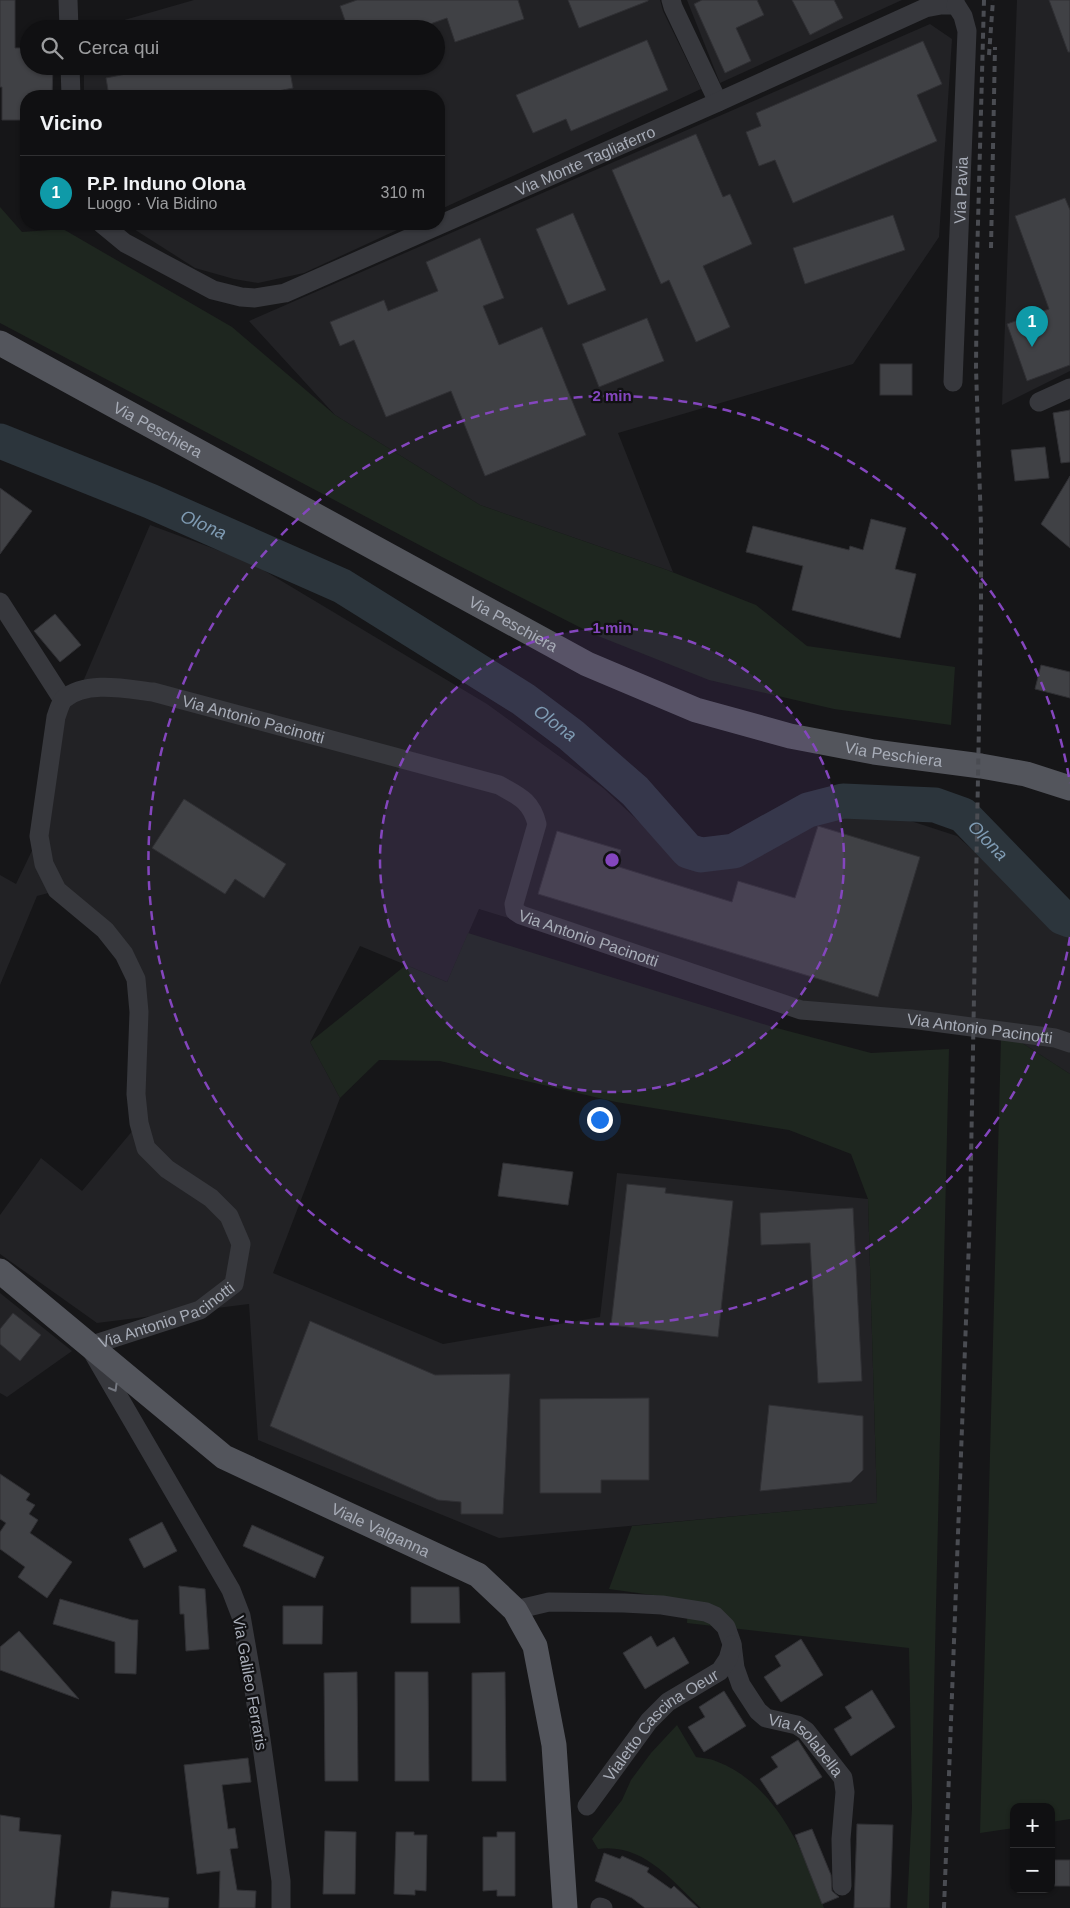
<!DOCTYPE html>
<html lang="it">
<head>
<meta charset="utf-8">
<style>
  :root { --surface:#101012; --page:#1e1e20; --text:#f1f3f6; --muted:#9c9d9f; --line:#303032; --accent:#f2b134 }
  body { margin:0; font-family:Arial,sans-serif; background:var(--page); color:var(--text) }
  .controls { position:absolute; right:15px; bottom:15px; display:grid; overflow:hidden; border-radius:10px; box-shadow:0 1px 4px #0004 }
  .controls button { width:45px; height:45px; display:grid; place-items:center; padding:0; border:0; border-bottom:1px solid var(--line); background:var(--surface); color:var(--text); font:25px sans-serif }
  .you { position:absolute; left:599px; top:1119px; width:18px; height:18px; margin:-12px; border:4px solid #fff; border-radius:50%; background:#1a73e8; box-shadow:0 0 0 8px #1a73e833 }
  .badge { display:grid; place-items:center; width:32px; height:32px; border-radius:50%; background:var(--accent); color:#fff; font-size:16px; font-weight:700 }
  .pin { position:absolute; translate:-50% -41px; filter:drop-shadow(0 1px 2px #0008) }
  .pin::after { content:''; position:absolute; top:26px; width:18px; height:15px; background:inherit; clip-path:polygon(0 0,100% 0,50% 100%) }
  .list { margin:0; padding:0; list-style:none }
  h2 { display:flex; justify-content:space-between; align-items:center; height:65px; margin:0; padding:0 20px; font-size:21px }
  h2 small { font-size:16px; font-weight:400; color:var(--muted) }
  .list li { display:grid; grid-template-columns:32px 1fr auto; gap:15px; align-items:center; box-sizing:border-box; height:75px; padding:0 20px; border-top:1px solid var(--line) }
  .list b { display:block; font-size:19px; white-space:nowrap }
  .list p { margin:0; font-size:16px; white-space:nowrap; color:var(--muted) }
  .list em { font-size:16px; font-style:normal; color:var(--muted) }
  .icon { flex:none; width:28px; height:28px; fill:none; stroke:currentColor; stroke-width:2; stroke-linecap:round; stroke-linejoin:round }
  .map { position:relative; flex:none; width:1070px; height:1908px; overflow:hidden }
  .search { position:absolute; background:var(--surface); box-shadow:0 1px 4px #0004; left:20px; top:20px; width:425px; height:55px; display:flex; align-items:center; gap:12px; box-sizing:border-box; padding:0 18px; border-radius:28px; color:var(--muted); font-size:19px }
  .panel { position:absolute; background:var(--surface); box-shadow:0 1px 4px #0004; left:20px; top:90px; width:425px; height:140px; border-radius:20px }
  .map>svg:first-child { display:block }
</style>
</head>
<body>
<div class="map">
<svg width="1070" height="1908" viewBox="0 0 1070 1908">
  <rect width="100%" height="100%" fill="#161618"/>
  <!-- built -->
  <g fill="#222225">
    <path d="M194,0H660L663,11L701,89L439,210V96H84V66H436V29H93Z"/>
    <path d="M687,0H902L720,83Z"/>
    <path d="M1017,0H1070V371L1002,405Z"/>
    <path d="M930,24L952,39L939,237L853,364L618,433L673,572L480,505L335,415L249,321Z"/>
    <path d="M126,224H410L304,273L258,283L234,279L195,268Z"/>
    <path d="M150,525L250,562L487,704L603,788L678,858L735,862L821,822L883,812L957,836L1057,924L1070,930V1074L1019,1041L802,1008L479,909L447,982L360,946L310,1042L340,1098L273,1273L443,1344L600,1317L617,1173L868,1199L877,1503L499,1538L258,1440L249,1304L97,1323L0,1254V1215L41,1158L82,1191L139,1123L136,980L60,890L37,896L0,985V875L16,884L39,836L56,717L79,691Z"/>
    <path d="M0,1293L72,1351L7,1397L0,1393Z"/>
  </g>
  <!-- green -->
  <g fill="#1e261f">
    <path d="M0,207L22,232L63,229L232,327L335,415L480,505L667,570L756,605L807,646L955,667L951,725L834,709L709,680L593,634L442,557L0,323Z"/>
    <path d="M468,933L773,1027L871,1053L949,1049L929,1908H907L912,1808L909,1648L687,1623L688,1600L609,1589L632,1526L877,1503L868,1199L851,1154L789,1130L616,1102L440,1061L379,1060L340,1098L310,1042L406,965L447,982Z"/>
    <path d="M1001,1038L1019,1041L1070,1074V1819L1051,1822V1807H1014V1828L980,1833Z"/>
    <path d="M677,1725L696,1757C703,1758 712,1759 718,1762C775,1784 806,1854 824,1908H701C671,1880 643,1843 598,1849L592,1839L622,1800L631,1780L651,1753Z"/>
  </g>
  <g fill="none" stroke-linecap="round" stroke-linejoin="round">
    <!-- river -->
    <path stroke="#2c353c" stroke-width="35" id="s1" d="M0,441L150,501L342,586L523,699L571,735L635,791L688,851L701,855L734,851L808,810L843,801L935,805L963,815L1062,917L1070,920"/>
  </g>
  <!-- building -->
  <g fill="#404145" stroke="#303034">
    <path d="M0,0H15V48H29V66H53L52,96H26V120H2V87H0Z"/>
    <path d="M357,0H518L524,19L455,42L447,18L416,29H348L340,6Z"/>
    <path d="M568,0H648V1L579,28Z"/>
    <path d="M702,0H757L764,15L736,28L751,61L725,73L694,4Z"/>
    <path d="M792,0H834L843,18L810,35Z"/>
    <path d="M1049,0H1070V52H1068Z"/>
    <path d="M647,40L668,90L571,131L566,119L533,133L516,95Z"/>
    <path d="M923,41L942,84L917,95L937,141L793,203L775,160L759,166L746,132L761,126L756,113Z"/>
    <path d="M146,66H289L293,88L253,96H109L106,78L126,74L125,70Z"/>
    <path d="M696,134L723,197L730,194L752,244L703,266L730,327L696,342L669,280L661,284L612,170Z"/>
    <path d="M1065,198L1070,210V365L1027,381L1007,324L1049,309L1015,216Z"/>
    <path d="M573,213L606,290L568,305L536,229Z"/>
    <path d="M893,215L905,250L805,284L793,248Z"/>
    <path d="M480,238L504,298L483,306L499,345L542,327L586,435L485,476L451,391L386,417L354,340L340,346L330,322L384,300L388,311L438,291L426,262Z"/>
    <path d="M647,318L664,361L599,387L582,344Z"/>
    <rect x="880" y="364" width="32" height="31"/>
    <path d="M1070,410V462L1061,463L1053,413Z"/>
    <path d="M1045,447L1049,478L1015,481L1011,450Z"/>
    <path d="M1070,476V548L1041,524Z"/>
    <path d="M0,488L32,511L0,554Z"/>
    <path d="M871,519L906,528L895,569L916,574L900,638L792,610L803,566L746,552L753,526L849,550L850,546L863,550Z"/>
    <path d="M55,614L81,645L60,662L34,631Z"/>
    <path d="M1041,665L1070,672V698L1035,689Z"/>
    <path d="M184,799L286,864L264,898L235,879L225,894L152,848Z"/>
    <path d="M818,826L920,857L878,997L538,894L557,831L621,850L616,866L732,902L738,881L795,898Z"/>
    <path d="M503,1163L573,1172L568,1205L498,1196Z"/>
    <path d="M627,1184L666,1188L665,1193L733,1201L718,1337L611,1325Z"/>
    <path d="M853,1208L862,1381L818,1383L810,1243L761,1245L760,1213Z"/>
    <path d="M13,1313L41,1335L20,1361L0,1344V1329Z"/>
    <path d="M310,1321L435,1375L510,1374L503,1514H461V1502L438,1500L270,1426Z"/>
    <path d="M649,1398V1480H601V1493H540V1399Z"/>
    <path d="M769,1405L863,1416V1470L851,1482L760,1491Z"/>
    <path d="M0,1474L30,1494L26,1500L35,1505L29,1514L38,1520L30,1533L72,1562L47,1598L18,1577L25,1567L0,1549V1532L6,1523L0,1519Z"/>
    <path d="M162,1522L177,1551L144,1568L129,1539Z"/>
    <path d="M252,1525L324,1557L315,1578L243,1546Z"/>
    <path d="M179,1586L205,1589L209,1649L186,1651L184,1614H180Z"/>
    <path d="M411,1587H459L460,1623H411Z"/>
    <path d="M60,1599L132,1620H138L136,1674L115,1673V1642L53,1624Z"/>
    <path d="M283,1606H323L322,1644H283Z"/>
    <path d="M19,1631L36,1650L79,1699L0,1670V1647Z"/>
    <path d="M651,1636L657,1647L674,1637L689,1663L645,1689L623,1653Z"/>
    <path d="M801,1639L823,1675L781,1702L764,1677L781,1666L775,1656Z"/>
    <path d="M357,1672L358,1781H325L324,1673Z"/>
    <path d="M395,1672H428L429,1781H395Z"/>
    <path d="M505,1672L506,1781H472V1673Z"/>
    <path d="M872,1690L895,1727L851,1756L834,1729L852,1718L845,1707Z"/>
    <path d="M724,1691L746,1726L704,1752L688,1727L705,1717L699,1707Z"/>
    <path d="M798,1740L822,1777L777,1805L760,1779L778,1767L771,1757Z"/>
    <path d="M248,1758L251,1782L222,1785L228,1829L235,1828L238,1848L230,1849L237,1890L256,1891L255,1908H219L220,1871L197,1874L184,1765Z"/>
    <path d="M0,1815L20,1818L19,1831L61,1835L54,1908H0Z"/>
    <path d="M857,1824L893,1825L890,1908H854Z"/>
    <path d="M812,1829L831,1875L832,1891L839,1897L822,1904L795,1835Z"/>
    <path d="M325,1831L356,1832L355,1894H323Z"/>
    <path d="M396,1832H414V1835H427L426,1891L415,1890V1895L394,1894Z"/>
    <path d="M497,1832H515V1896H497V1890L483,1891V1837H497Z"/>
    <path d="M604,1853L620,1859L622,1856L649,1868L647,1872L671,1889L674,1886L698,1908H645L632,1898L595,1881Z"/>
    <rect x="1051" y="1860" width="19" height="26"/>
    <path d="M112,1891L169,1898L168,1908H110Z"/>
  </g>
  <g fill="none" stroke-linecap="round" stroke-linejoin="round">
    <!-- minor -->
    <g stroke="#37383d" stroke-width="19">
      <path d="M68,0L69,29"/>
      <path d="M671,0L673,7L718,102"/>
      <path d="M70,66L71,96"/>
      <path id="s2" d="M102,224L125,243L213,290L241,297L255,298L285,293L718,102L925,8L941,5H956"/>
      <path id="s3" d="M953,382L967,31L963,16L956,5"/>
      <path d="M1039,402L1070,388"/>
      <path d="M0,602L63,700"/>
      <path id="s4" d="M515,1610L549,1602L624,1603L662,1605L706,1612L715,1616L726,1627L732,1644L735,1668L741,1685L758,1711L766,1718L797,1725L806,1731L843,1778L845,1792L841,1839L842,1886"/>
      <path id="s5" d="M587,1806L649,1721L668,1702L720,1671L728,1659L732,1645"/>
      <path d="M600,1907L603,1908"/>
      <path id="s6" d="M281,1908V1881L254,1690L241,1616L231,1590L89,1346L200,1310L234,1284L241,1244L229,1216L211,1198L167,1169L146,1148L139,1123L136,1094L139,1012L136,979L124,954L105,930L57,890L44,864L39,836L56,717C58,712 60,703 64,699C86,680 127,689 153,692L499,785C518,796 531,800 537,824L514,904L515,911L521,915L801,1010L911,1019L1055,1038L1070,1043"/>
    </g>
    <!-- major -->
    <g stroke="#53555c" stroke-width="25">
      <path id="s7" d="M0,343L587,664L696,710L790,736L874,752L981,766L1026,774L1070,788"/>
      <path id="s8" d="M0,1271L224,1457L478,1575L515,1610L535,1646L554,1745L565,1908"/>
    </g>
    <!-- rail -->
    <g stroke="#4a4c52" stroke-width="4" stroke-dasharray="6 5" stroke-linecap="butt">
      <path d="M989,55L993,0"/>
      <path d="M991,248L995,47"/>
      <path d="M944,1908L970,1214L981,613V527L976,368L977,260L984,0"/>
    </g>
  </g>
  <!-- one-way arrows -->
  <defs><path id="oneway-chevron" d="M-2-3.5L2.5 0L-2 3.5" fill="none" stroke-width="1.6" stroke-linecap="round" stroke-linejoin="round" transform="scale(1.25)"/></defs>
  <use stroke="#757881" href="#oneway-chevron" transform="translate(114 1388) rotate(60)"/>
  <!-- distance rings -->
  <circle cx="612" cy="860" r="232" fill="#8446be" fill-opacity=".12"/>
  <g fill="none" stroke="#8446be" stroke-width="2.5" stroke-dasharray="9 6">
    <circle cx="612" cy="860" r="232"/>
    <path d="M1070 937A464 464 0 1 1 1070 783"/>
  </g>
  <g text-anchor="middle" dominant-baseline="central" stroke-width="4.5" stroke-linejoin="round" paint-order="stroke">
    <!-- street labels -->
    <g font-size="16" fill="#a8adb8" stroke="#111113">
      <text stroke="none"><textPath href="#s2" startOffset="531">Via Monte Tagliaferro</textPath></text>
      <text stroke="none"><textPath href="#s3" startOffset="192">Via Pavia</textPath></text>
      <text stroke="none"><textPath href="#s7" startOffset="180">Via Peschiera</textPath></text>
      <text stroke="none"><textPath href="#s7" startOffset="585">Via Peschiera</textPath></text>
      <text stroke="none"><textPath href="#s6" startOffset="1628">Via Antonio Pacinotti</textPath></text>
      <text stroke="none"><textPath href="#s7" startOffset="990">Via Peschiera</textPath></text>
      <text stroke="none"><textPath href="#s6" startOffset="2108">Via Antonio Pacinotti</textPath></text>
      <text stroke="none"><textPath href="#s6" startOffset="2512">Via Antonio Pacinotti</textPath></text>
      <text stroke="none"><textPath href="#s6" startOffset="689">Via Antonio Pacinotti</textPath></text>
      <text stroke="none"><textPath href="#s8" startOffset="464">Viale Valganna</textPath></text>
      <text transform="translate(250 1683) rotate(80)">Via Galileo Ferraris</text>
      <text stroke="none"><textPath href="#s5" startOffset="111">Vialetto Cascina Oeur</textPath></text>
      <text stroke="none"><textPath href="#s4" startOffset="370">Via Isolabella</textPath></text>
    </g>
    <!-- water labels -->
    <g font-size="18" font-style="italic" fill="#7f9bb3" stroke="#111113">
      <text stroke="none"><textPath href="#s1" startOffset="220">Olona</textPath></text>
      <text stroke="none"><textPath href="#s1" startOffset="625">Olona</textPath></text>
      <text stroke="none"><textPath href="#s1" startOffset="1135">Olona</textPath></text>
    </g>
  </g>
  <circle cx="612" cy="860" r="8" fill="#8446be" stroke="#111113" stroke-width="2.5"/>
  <g font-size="15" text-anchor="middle" font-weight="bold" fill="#8446be" stroke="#111113" stroke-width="4.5" stroke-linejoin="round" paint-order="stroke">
    <text x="612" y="401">2 min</text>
    <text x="612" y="633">1 min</text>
  </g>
</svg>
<div class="controls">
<button>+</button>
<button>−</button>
</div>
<div class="you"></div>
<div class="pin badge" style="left:1032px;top:347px;background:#0f9aa8">1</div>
<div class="search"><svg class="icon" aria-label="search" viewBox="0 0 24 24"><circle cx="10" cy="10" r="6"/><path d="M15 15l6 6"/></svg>Cerca qui</div>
<section class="panel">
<h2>Vicino<small></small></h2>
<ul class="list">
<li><span class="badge" style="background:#0f9aa8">1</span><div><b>P.P. Induno Olona</b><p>Luogo · Via Bidino</p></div><em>310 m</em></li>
</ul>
</section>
</div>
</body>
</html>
